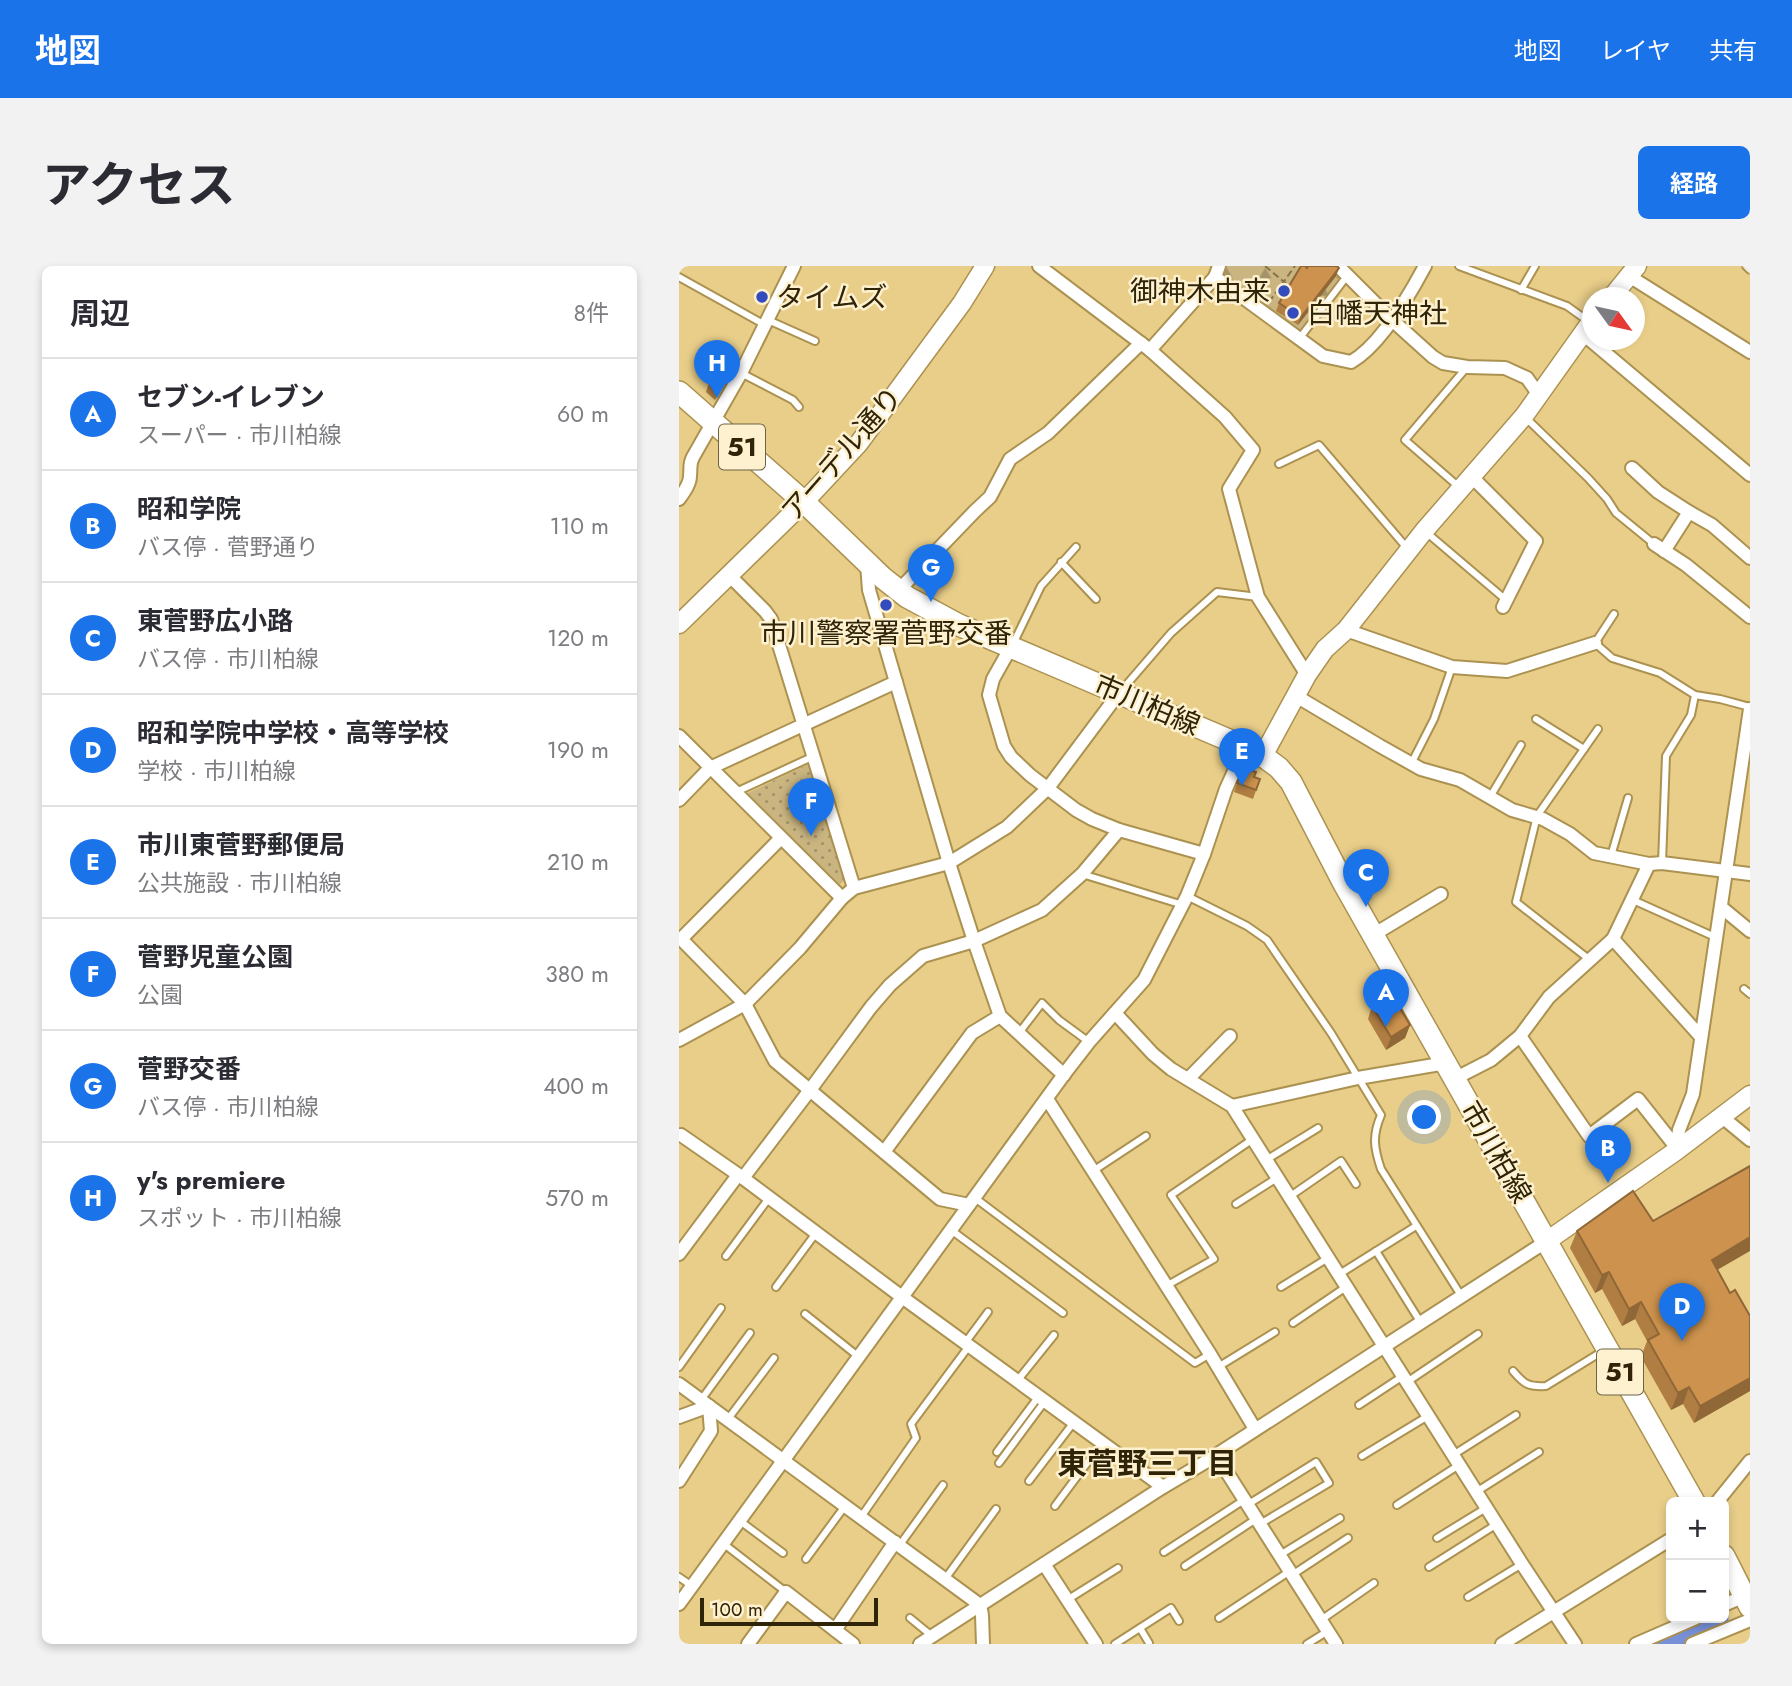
<!DOCTYPE html>
<html lang="ja">
<head>
<meta charset="utf-8">
<style>
  :root { --surface:#fff; --page:#f2f2f3; --text:#2b2b33; --muted:#7c7c81; --line:#e1e1e2; --accent:#1a73e8 }
  body { margin:0; font-family:Jost,"Noto Sans JP",sans-serif; background:var(--page); color:var(--text) }
  .controls { position:absolute; right:21px; bottom:21px; display:grid; overflow:hidden; border-radius:10px; box-shadow:0 4px 10px #0003 }
  .controls button { width:63px; height:63px; display:grid; place-items:center; padding:0; border:0; border-bottom:2px solid var(--line); background:var(--surface); color:var(--text); font:35px sans-serif }
  .compass { position:absolute; left:903px; top:21px; width:63px; height:63px; border-radius:50%; background:var(--surface); box-shadow:0 4px 10px #0003; rotate:123deg }
  .scale { position:absolute; left:21px; bottom:18px; width:178px; box-sizing:border-box; padding-left:7px; border:4px solid #2f2408; border-top:0; font-size:19px; line-height:24px; white-space:nowrap; color:#2f2408; -webkit-text-stroke:5px #fef1cf; paint-order:stroke }
  .you { position:absolute; left:746px; top:852px; width:24px; height:24px; margin:-18px; border:5px solid #fff; border-radius:50%; background:#1a73e8; box-shadow:0 0 0 10px #1a73e833 }
  .badge { display:grid; place-items:center; width:46px; height:46px; border-radius:50%; background:var(--accent); color:#fff; font-size:23px; font-weight:700 }
  .pin { position:absolute; translate:-50% -58px; filter:drop-shadow(0 2px 4px #0008) }
  .pin::after { content:''; position:absolute; top:37px; width:24px; height:21px; background:inherit; clip-path:polygon(0 0,100% 0,50% 100%) }
  .list { margin:0; padding:0; list-style:none }
  h2 { display:flex; justify-content:space-between; align-items:center; height:91px; margin:0; padding:0 28px; font-size:30px }
  h2 small { font-size:23px; font-weight:400; color:var(--muted) }
  .list li { display:grid; grid-template-columns:46px 1fr auto; gap:21px; align-items:center; box-sizing:border-box; height:112px; padding:0 28px; border-top:2px solid var(--line) }
  .list b { display:block; font-size:26px; white-space:nowrap }
  .list p { margin:0; font-size:23px; white-space:nowrap; color:var(--muted) }
  .list em { font-size:23px; font-style:normal; color:var(--muted) }
  .map { position:relative; flex:none; width:1071px; height:1378px; overflow:hidden; border-radius:10px }
  header { display:flex; align-items:center; gap:42px; box-sizing:border-box; height:98px; padding:0 35px; background:var(--accent); color:#fff }
  header strong { font-size:33px }
  nav { display:flex; gap:38px; margin-inline-start:auto; font-size:24px }
  .intro { display:flex; align-items:center; justify-content:space-between; box-sizing:border-box; height:168px; padding:0 42px }
  h1 { margin:0; font-size:49px }
  .button { padding:18px 32px; border-radius:10px; background:var(--accent); color:#fff; font-size:24px; font-weight:700 }
  main { display:flex; gap:42px; padding:0 42px }
  aside { flex:1; background:var(--surface); border-radius:10px; box-shadow:0 4px 10px #0003 }
  .map>svg:first-child { display:block }
</style>
</head>
<body>
<header>
<strong>地図</strong>
<nav><a>地図</a><a>レイヤ</a><a>共有</a></nav>
</header>
<div class="intro"><h1>アクセス</h1><a class="button">経路</a></div>
<main>
<aside>
<h2>周辺<small>8件</small></h2>
<ul class="list">
<li><span class="badge">A</span><div><b>セブン-イレブン</b><p>スーパー · 市川柏線</p></div><em>60 m</em></li>
<li><span class="badge">B</span><div><b>昭和学院</b><p>バス停 · 菅野通り</p></div><em>110 m</em></li>
<li><span class="badge">C</span><div><b>東菅野広小路</b><p>バス停 · 市川柏線</p></div><em>120 m</em></li>
<li><span class="badge">D</span><div><b>昭和学院中学校・高等学校</b><p>学校 · 市川柏線</p></div><em>190 m</em></li>
<li><span class="badge">E</span><div><b>市川東菅野郵便局</b><p>公共施設 · 市川柏線</p></div><em>210 m</em></li>
<li><span class="badge">F</span><div><b>菅野児童公園</b><p>公園</p></div><em>380 m</em></li>
<li><span class="badge">G</span><div><b>菅野交番</b><p>バス停 · 市川柏線</p></div><em>400 m</em></li>
<li><span class="badge">H</span><div><b>y's premiere</b><p>スポット · 市川柏線</p></div><em>570 m</em></li>
</ul>
</aside>
<div class="map">
<svg width="1071" height="1378" viewBox="0 0 1071 1378">
  <defs>
    <pattern id="grass-dots" width="8" height="8" patternUnits="userSpaceOnUse" patternTransform="scale(1.75)"><rect width="8" height="8" fill="#cab581"/><path d="M2 2h.1M6 6h.1" fill="none" stroke="#a49368" stroke-width="1.8" stroke-linecap="round"/></pattern>
    <pattern id="forest-firs" width="22" height="20" patternUnits="userSpaceOnUse" patternTransform="scale(1.75)"><rect width="22" height="20" fill="#cab581"/><path d="M5 1l3.5 6h-7zM16 11l3.5 6h-7z" fill="#a49368"/></pattern>
  </defs>
  <rect width="100%" height="100%" fill="#e9ce8a"/>
  <!-- grass -->
  <path fill="url(#grass-dots)" d="M130,498L134,500L167,610L165,615L160,619L155,617L68,530L69,527Z"/>
  <!-- forest -->
  <path fill="url(#forest-firs)" d="M540,0H659L669,9L620,73L536,11Z"/>
  <g fill="none" stroke-linecap="round" stroke-linejoin="round">
    <!-- river -->
    <path stroke="#7790d8" stroke-width="21" d="M979,1378L1039,1352"/>
    <defs>
      <g id="lane">
        <path d="M780,0L888,40L909,55"/>
        <path d="M1067,0L1071,4"/>
        <path d="M0,11L86,59"/>
        <path d="M842,24L856,0"/>
        <path d="M89,54L136,75"/>
        <path d="M620,73L668,10"/>
        <path d="M62,107L114,134L120,141"/>
        <path d="M847,152L909,212L928,233L937,247L975,278"/>
        <path d="M600,198L640,179L728,282"/>
        <path d="M780,221L726,174L788,101"/>
        <path d="M747,266L827,334"/>
        <path d="M382,296L417,333"/>
        <path d="M935,348L916,377L933,392L981,407L1016,429L1041,433L1071,441"/>
        <path d="M334,378L362,320L397,281"/>
        <path d="M442,425L492,367L538,326L579,331"/>
        <path d="M857,453L905,483"/>
        <path d="M732,498L755,453L773,401"/>
        <path d="M57,526L135,490"/>
        <path d="M811,531L842,479"/>
        <path d="M932,590L949,532"/>
        <path d="M983,597L987,490L1012,449L1016,429"/>
        <path d="M403,608L504,639"/>
        <path d="M508,630L568,660L588,674L652,767L702,849C693,870 695,882 702,903L783,1031"/>
        <path d="M954,634L1036,671"/>
        <path d="M911,694L837,636L858,550L919,463"/>
        <path d="M1065,723L1071,728"/>
        <path d="M340,767L363,737L380,754L410,776"/>
        <path d="M587,894L639,862"/>
        <path d="M414,905L467,870"/>
        <path d="M610,931L662,895L677,918"/>
        <path d="M296,932L516,1097L531,1088"/>
        <path d="M557,938L598,912"/>
        <path d="M272,964L384,1047"/>
        <path d="M697,985L742,1057"/>
        <path d="M47,990L90,932"/>
        <path d="M659,1009L737,960"/>
        <path d="M487,1020L535,993L492,929L574,873"/>
        <path d="M97,1021L137,967"/>
        <path d="M602,1021L649,992"/>
        <path d="M126,1048L180,1091"/>
        <path d="M614,1057L667,1021"/>
        <path d="M286,1077L309,1046"/>
        <path d="M0,1101L42,1042"/>
        <path d="M539,1101L596,1066"/>
        <path d="M834,1105C845,1118 849,1121 867,1120L924,1085"/>
        <path d="M338,1115L375,1069"/>
        <path d="M728,1116L799,1068"/>
        <path d="M22,1134L71,1067"/>
        <path d="M680,1139L724,1110"/>
        <path d="M49,1153L95,1092"/>
        <path d="M318,1186L360,1130"/>
        <path d="M774,1189L837,1149"/>
        <path d="M683,1190L749,1150"/>
        <path d="M320,1197L366,1135"/>
        <path d="M350,1215L395,1156"/>
        <path d="M797,1226L860,1186"/>
        <path d="M568,1239L637,1196L650,1217L581,1258"/>
        <path d="M718,1239L780,1199"/>
        <path d="M376,1240L423,1177"/>
        <path d="M182,1251L237,1172L232,1158L290,1080"/>
        <path d="M61,1255L104,1287"/>
        <path d="M758,1272L807,1242"/>
        <path d="M45,1278L107,1326"/>
        <path d="M220,1280L264,1219"/>
        <path d="M485,1286L565,1234"/>
        <path d="M601,1289L661,1252"/>
        <path d="M127,1293L166,1240"/>
        <path d="M506,1300L577,1253"/>
        <path d="M750,1301L818,1258"/>
        <path d="M613,1309L669,1272"/>
        <path d="M0,1311L13,1320"/>
        <path d="M266,1313L317,1243"/>
        <path d="M789,1331L843,1298"/>
        <path d="M388,1334L439,1302"/>
        <path d="M231,1352L253,1370"/>
        <path d="M540,1352L611,1305"/>
        <path d="M642,1354L695,1317"/>
        <path d="M461,1362L470,1377"/>
        <path d="M436,1378L492,1342L500,1355"/>
        <path d="M628,1378L649,1365"/>
      </g>
      <g id="street">
        <path d="M360,0L471,84L546,151L574,184L550,223L579,331L628,409"/>
        <path d="M659,0L713,54L754,91L764,97L788,101L826,102L848,112L860,129"/>
        <path d="M950,10L1071,86"/>
        <path d="M536,11L644,90L672,96C702,79 730,30 746,0"/>
        <path d="M904,68L1071,209"/>
        <path d="M471,84L536,11L540,0"/>
        <path d="M953,202L979,226L1010,246"/>
        <path d="M793,211L857,275L824,341"/>
        <path d="M0,233C5,226 11,218 11,210C12,202 10,198 14,191L62,107L115,0"/>
        <path d="M975,278L1007,299L1071,351"/>
        <path d="M985,285L1010,246L1033,259L1071,292"/>
        <path d="M188,298L190,324L270,597L295,675L321,750L385,809"/>
        <path d="M50,309L86,345L92,353L175,622"/>
        <path d="M219,325L296,245L311,231L331,193L369,167L462,77"/>
        <path d="M667,364L773,401L828,405L916,377"/>
        <path d="M332,381L314,413L310,429L325,480L332,491L351,509L397,544L413,553L440,564L525,588"/>
        <path d="M617,430L701,480L742,503L781,514L833,544L864,553L891,568L915,587L970,598L983,597L1071,608"/>
        <path d="M0,470L163,632"/>
        <path d="M0,534L31,502L217,416"/>
        <path d="M1042,641L1071,665"/>
        <path d="M694,669L762,628"/>
        <path d="M0,673H2L102,572"/>
        <path d="M2,673L66,738L96,795L261,933L290,939"/>
        <path d="M934,673L1022,771"/>
        <path d="M436,747L474,788L492,803L553,840L843,1298L896,1378"/>
        <path d="M841,770L910,870L959,833L997,881"/>
        <path d="M0,774L66,738L121,682L163,632L175,622L270,597L328,561L369,522L440,427"/>
        <path d="M509,813L551,770"/>
        <path d="M775,813L812,794L841,770L870,731L934,673L970,598"/>
        <path d="M368,833L531,1088L576,1163"/>
        <path d="M553,840L679,812L767,797"/>
        <path d="M1042,850L1071,874"/>
        <path d="M2,869L64,912L223,1031L484,1221"/>
        <path d="M997,885L1000,864L1014,828L1071,443"/>
        <path d="M205,886L293,767L321,750"/>
        <path d="M64,912L131,824L192,741L211,719L244,690L295,675L363,644L403,608L440,564"/>
        <path d="M0,988L59,909"/>
        <path d="M0,1118L301,1339L303,1349L304,1378"/>
        <path d="M0,1151L30,1140L32,1165L0,1215"/>
        <path d="M537,1189L657,1378"/>
        <path d="M1038,1236L1071,1195"/>
        <path d="M365,1298L417,1378"/>
        <path d="M0,1338L386,807L410,776L465,714L508,630L525,588L547,523L566,481"/>
        <path d="M1045,1339L1070,1328"/>
        <path d="M156,1364L216,1276"/>
        <path d="M69,1378L107,1326L174,1378"/>
        <path d="M241,1378L484,1221L528,1195L868,975"/>
        <path d="M823,1378L992,1273"/>
        <path d="M957,1378L1017,1352"/>
        <path d="M1013,1378L1071,1354"/>
      </g>
      <g id="secondary">
        <path d="M932,32L958,0"/>
        <path d="M0,358L125,236L180,177L283,37L306,0"/>
        <path d="M584,490L628,409L646,383L667,364L745,265L845,150L914,53"/>
        <path d="M868,975L997,885L1071,829"/>
      </g>
      <g id="primary">
        <path d="M0,126L125,236L204,312L228,331L280,359L566,481L584,490L600,502L612,516L664,616L1015,1236"/>
        <path d="M1045,1290L1071,1341"/>
      </g>
    </defs>
    <!-- lane casing -->
    <use href="#lane" stroke="#ac9250" stroke-width="10"/>
    <!-- street casing -->
    <use href="#street" stroke="#ac9250" stroke-width="16"/>
    <!-- secondary casing -->
    <use href="#secondary" stroke="#ac9250" stroke-width="21"/>
    <!-- primary casing -->
    <use href="#primary" stroke="#ac9250" stroke-width="24"/>
    <!-- path -->
    <g stroke="#867345" stroke-width="2" stroke-dasharray="7 3.5" stroke-linecap="butt">
      <path d="M586,0L610,20"/>
      <path d="M590,36L616,0"/>
    </g>
    <!-- lane -->
    <use href="#lane" stroke="#fff" stroke-width="6"/>
    <!-- street -->
    <use href="#street" stroke="#fff" stroke-width="12"/>
    <!-- secondary -->
    <use href="#secondary" stroke="#fff" stroke-width="18"/>
    <!-- primary -->
    <use href="#primary" stroke="#fff" stroke-width="21"/>
  </g>
  <!-- wall -->
  <g fill="#b07e43">
    <path d="M628,2H660L657,10L619,59L597,45L600,37Z"/>
    <path d="M49,110L45,118L36,134L27,126L30,117Z"/>
    <path d="M575,511L581,513L574,533L555,526L558,517Z"/>
    <path d="M693,740L731,759L726,772L707,784L689,753Z"/>
    <path d="M974,955L1038,1004L1051,1027L1071,1050V1125L1015,1157L1004,1138L992,1144L962,1091L968,1075L956,1053L943,1060L923,1023L916,1027L891,982L898,965Z"/>
  </g>
  <!-- shaded-wall -->
  <g fill="#906737">
    <path d="M660,2L657,10L619,59L622,51Z"/>
    <path d="M49,110L45,118L36,134L40,125Z"/>
    <path d="M731,759L726,772L707,784L712,771Z"/>
    <path d="M1071,971V985L1026,1011L1033,994Z"/>
    <path d="M930,1006L923,1023L916,1027L923,1009Z"/>
    <path d="M962,1036L956,1053L943,1060L950,1043Z"/>
    <path d="M1071,1112V1125L1015,1157L1021,1140Z"/>
    <path d="M1010,1121L1004,1138L992,1144L999,1127Z"/>
  </g>
  <!-- building -->
  <g fill="#cd934e" stroke="#906737" stroke-width="2">
    <path d="M622,0H626L628,2L629,0H658L660,2L622,51L600,37Z"/>
    <path d="M40,106L49,110L40,125L30,117Z"/>
    <path d="M565,502L577,506L575,511L581,513L577,524L558,517Z"/>
    <path d="M713,729L731,759L712,771L693,740Z"/>
    <path d="M1071,900V971L1033,994L1051,1027L1056,1024L1071,1050V1112L1021,1140L1010,1121L999,1127L969,1074L980,1068L962,1036L950,1043L930,1006L923,1009L898,965L954,925L974,955Z"/>
  </g>
  <!-- markers -->
  <g fill="#324cbd" stroke="#fef1cf" stroke-width="2.5">
    <circle cx="605" cy="25" r="7"/>
    <circle cx="83" cy="31" r="7"/>
    <circle cx="614" cy="47" r="7"/>
    <circle cx="207" cy="339" r="7"/>
  </g>
  <g text-anchor="middle" dominant-baseline="central" stroke-width="5" stroke-linejoin="round" paint-order="stroke">
    <!-- shield labels -->
    <g fill="#fef1cf" stroke="#6d6244" stroke-width="2">
      <rect x="40" y="158.5" width="46" height="45" rx="5"/>
      <rect x="918" y="1083.5" width="46" height="45" rx="5"/>
    </g>
    <g font-size="26" font-weight="bold" fill="#2f2408">
      <text x="63" y="181">51</text>
      <text x="941" y="1106">51</text>
    </g>
    <!-- poi labels -->
    <g font-size="28" fill="#2f2408" stroke="#fef1cf" text-anchor="start">
      <text x="591" y="25" text-anchor="end">御神木由来</text>
      <text x="97" y="31">タイムズ</text>
      <text x="628" y="47">白幡天神社</text>
      <text x="207" y="367" text-anchor="middle">市川警察署菅野交番</text>
    </g>
    <!-- street labels -->
    <g font-size="28" fill="#2f2408" stroke="#fef1cf">
      <text transform="translate(163 188) rotate(-49)">アーデル通り</text>
      <text transform="translate(468 439) rotate(23)">市川柏線</text>
      <text transform="translate(817 886) rotate(60)">市川柏線</text>
    </g>
    <!-- neighbourhood labels -->
    <g font-size="30" font-weight="bold" fill="#2f2408" stroke="#fef1cf">
      <text x="468" y="1197">東菅野三丁目</text>
    </g>
  </g>
</svg>
<div class="controls">
<button>+</button>
<button>−</button>
</div>
<svg class="compass" viewBox="-18 -18 36 36"><path d="M0-13l5 13h-10z" fill="#e53935"/><path d="M0 13l5-13h-10z" fill="#7c7c81"/></svg>
<div class="scale">100 m</div>
<div class="you"></div>
<div class="pin badge" style="left:707px;top:761px">A</div>
<div class="pin badge" style="left:929px;top:917px">B</div>
<div class="pin badge" style="left:687px;top:641px">C</div>
<div class="pin badge" style="left:1003px;top:1075px">D</div>
<div class="pin badge" style="left:563px;top:520px">E</div>
<div class="pin badge" style="left:132px;top:570px">F</div>
<div class="pin badge" style="left:252px;top:336px">G</div>
<div class="pin badge" style="left:38px;top:132px">H</div>
</div>
</main>
</body>
</html>
